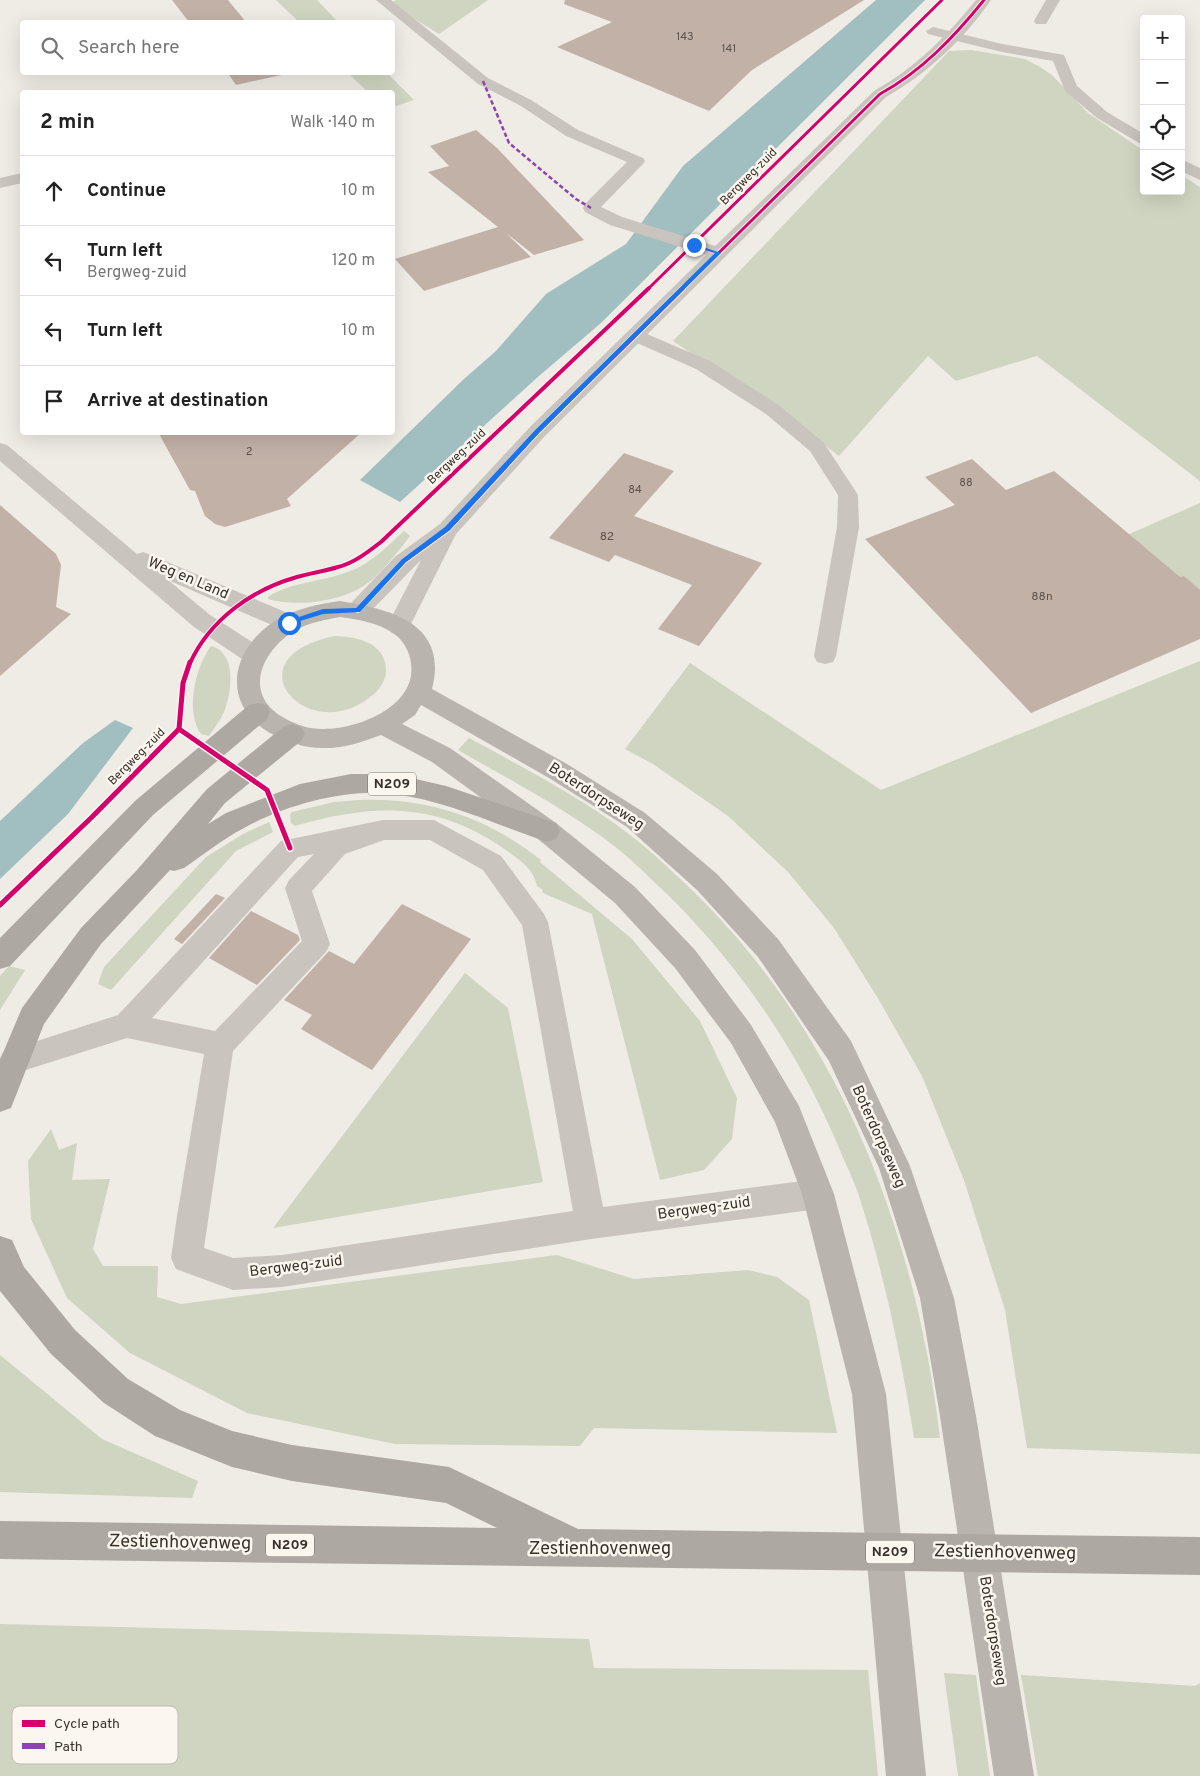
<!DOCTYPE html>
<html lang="en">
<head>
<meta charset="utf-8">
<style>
  :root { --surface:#fff; --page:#f2f2f2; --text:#222; --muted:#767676; --line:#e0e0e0 }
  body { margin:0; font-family:Overpass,sans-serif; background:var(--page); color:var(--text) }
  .controls { position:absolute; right:15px; top:15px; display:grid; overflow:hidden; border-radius:5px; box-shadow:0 5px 20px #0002 }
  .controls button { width:45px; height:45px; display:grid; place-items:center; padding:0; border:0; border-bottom:1px solid var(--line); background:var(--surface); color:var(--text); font:25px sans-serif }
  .stop { position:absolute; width:15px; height:15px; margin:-11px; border:4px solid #1a73e8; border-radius:50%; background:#fff }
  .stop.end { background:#1a73e8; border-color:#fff; box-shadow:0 1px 5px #0008 }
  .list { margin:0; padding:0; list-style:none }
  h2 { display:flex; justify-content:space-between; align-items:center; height:65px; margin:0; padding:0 20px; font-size:21px }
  h2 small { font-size:16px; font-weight:400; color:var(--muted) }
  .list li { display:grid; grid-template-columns:32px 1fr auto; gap:15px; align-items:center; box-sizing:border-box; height:70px; padding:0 20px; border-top:1px solid var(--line) }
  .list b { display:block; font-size:19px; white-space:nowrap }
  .list p { margin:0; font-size:16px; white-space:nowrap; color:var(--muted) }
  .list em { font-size:16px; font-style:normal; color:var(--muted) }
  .icon { flex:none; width:28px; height:28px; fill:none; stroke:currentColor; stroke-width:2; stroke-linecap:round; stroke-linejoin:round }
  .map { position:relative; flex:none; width:1200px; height:1776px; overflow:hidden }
  .search { position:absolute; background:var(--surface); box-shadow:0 5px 20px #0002; left:20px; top:20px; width:375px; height:55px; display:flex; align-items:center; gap:12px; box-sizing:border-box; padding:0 18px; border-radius:5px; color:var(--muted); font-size:19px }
  .panel { position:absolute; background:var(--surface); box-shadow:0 5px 20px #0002; left:20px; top:90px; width:375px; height:345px; border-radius:5px }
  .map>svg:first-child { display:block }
</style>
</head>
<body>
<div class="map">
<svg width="1200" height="1776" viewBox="0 0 1200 1776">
  <rect width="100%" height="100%" fill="#efebe5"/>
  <!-- green -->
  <g fill="#cfd5c0">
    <path d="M276,0H317L338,22H299Z"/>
    <path d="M396,0H488L439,34L390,4Z"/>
    <path d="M971,50L1025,59L1040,67L1052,75L1088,113L1144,151V191H1181V175L1200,187V481L1037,356L956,381L928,356L839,456L799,426L673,341L949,51Z"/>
    <path d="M348,73H387L414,100L393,107L392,92H368Z"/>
    <path d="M1200,503V599L1127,535Z"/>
    <path d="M404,531L410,536C399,550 388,565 375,577C351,601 299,608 268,599V597C291,582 320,582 345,573C368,566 387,547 404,531Z"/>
    <path d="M335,636C357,637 385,642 386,670C386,679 381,687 375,693C311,752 225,658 335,636Z"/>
    <path d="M211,646C237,652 232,693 224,712C220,721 214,728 209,736L201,734C185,711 195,668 211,646Z"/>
    <path d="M1200,661V1454L1027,1448L1005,1310L964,1180L922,1076L879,1000L834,928L788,872L728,816L653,764L625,749L690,663L881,790Z"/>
    <path d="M469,738C522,767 577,795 625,831C649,849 671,870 692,890C841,1035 916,1234 940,1438H914C901,1355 884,1272 858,1193C853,1178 845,1163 839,1148C800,1055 745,973 674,901C654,882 635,862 613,845C564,808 510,780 458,750Z"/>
    <path d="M359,800C429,798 486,817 541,860L540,862L632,939L700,1021L737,1098L732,1139L704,1170L660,1180L592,914L543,893L542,889L537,886C534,868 517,858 503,848C434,801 372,804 295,826L291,823L290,814L292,812L334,802Z"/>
    <path d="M269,822L273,832L236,851L111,990L98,984L104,967L206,857L243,834Z"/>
    <path d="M9,966L25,970L0,1010V976Z"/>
    <path d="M465,973L508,1008L543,1182L273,1228Z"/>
    <path d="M51,1129L59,1150L77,1143L72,1180L110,1179L93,1249L103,1266H158L157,1297L181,1304L557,1255L634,1279L748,1270L777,1277L809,1300L837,1433L594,1428L580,1446L395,1444L247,1413L130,1353L67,1298L31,1219L28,1161Z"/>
    <path d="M0,1355L102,1439L198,1481L192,1498L0,1492Z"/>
    <path d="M0,1624L589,1639L594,1668L868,1670L878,1776H0Z"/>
    <path d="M944,1673L976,1675L990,1776H958Z"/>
    <path d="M1021,1675L1195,1686L1200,1683V1776H1038Z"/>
  </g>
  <!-- water -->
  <g fill="#a1bec0">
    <path d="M876,0H925L601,323L539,376L400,502L360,480L465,378L496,351L546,294L626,244L683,166Z"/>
    <path d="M115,720L133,728L68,814L0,879V821L83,743Z"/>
  </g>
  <!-- building -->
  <g fill="#c2b1a7">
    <path d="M172,0H228L246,22H189Z"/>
    <path d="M565,0H864L752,70L709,111L557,47L612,22L564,4Z"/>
    <path d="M227,72H285L286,74L236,85Z"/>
    <path d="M476,130L497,148L584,240L534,255L505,232L531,257L424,291L395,259L498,227L428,172L449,166L430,146Z"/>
    <path d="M158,432H362L287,499L291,506L225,527L215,524L205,516L195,491L190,490Z"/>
    <path d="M624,453L674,471L634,516L762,563L699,646L658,629L692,585L615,555L609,562L549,538Z"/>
    <path d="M972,459L1006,490L1054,471L1180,577L1184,576L1200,590V639L1031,713L865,539L955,505L925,477Z"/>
    <path d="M0,505L56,554L61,565L56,607L71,614L0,676Z"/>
    <path d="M216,894L225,898L182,944L174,939Z"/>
    <path d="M402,904L471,939L372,1070L301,1029L312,1015L284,1000L329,951L354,964Z"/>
    <path d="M251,911L298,935L300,940L257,985L209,958Z"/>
  </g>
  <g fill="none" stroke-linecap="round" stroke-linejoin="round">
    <!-- service -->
    <g fill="#c9c4be" fill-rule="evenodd">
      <path d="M376,0H391L488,78L531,100L578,130L643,158L645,161L643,164L601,207L622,217L725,249L728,253L725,257H713L610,225L585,212L583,208L585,204L627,162L566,136L521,106L478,84Z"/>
      <path d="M1046,0H1060L1046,24H1036L1034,21Z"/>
      <path d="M933,27L1002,44L1064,55L1077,86L1107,112L1144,134V146L1097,118L1065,91L1053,61L1002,52L928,34L926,31Z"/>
      <path d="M1181,159L1200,168V180L1181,171Z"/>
      <path d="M22,173V183L0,188V178Z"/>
      <path d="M635,329L710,361L780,406L824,443L858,495L859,527L836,656L833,662L825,664L817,662L814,656L837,527L838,495L810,451L766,414L696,369L628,339L626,335L628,331Z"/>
      <path d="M383,820H434L501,856L544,914L548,922L603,1207L818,1179L829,1184L833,1194L829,1204L818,1209L591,1239L282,1287L233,1290L176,1269L171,1258L177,1216L204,1054L127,1038L13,1074L3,1070L0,1058L3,1052L118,1015L281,841ZM384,840H430L483,870L522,925L573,1211L282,1255L233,1258L204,1248L233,1051L326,952L330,944L312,891L345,854ZM314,854L289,880L285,888L302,941L215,1031L152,1018L298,857Z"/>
    </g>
    <!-- tertiary -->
    <g fill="#c9c4be" fill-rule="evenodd">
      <path d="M976,0H991C964,39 927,74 886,97L545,436L456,534L408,630L400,632L392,630L388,624L421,560L366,616L358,618L350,616L346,610L350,604L396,556L440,524L531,426L874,91C915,68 947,36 976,0Z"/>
      <path d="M0,443L7,445L137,554L143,552L151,555L297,617L301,623L297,629L289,631L281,629L168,580L210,615L263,649L266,655L263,661L254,664L245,661L194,627L0,461Z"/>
    </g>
    <!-- secondary -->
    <path fill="#b9b4ae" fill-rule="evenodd" d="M340,601C390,609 449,623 432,689L567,764L645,813L717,874L778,939L851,1041L910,1166L954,1298L976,1416L1034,1776H994L940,1416L920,1298L879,1168L829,1061L758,957L697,890L627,827L549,778L421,705L415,715L402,724L450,748L556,823L635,887L695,950L751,1025L799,1106L834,1194L886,1394L926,1776H886L852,1394L802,1194L775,1122L731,1043L675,968L615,903L538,839L432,762L381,735C362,742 345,748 326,748C308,749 290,743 274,735C221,708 228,651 275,621C294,609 318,604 340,601ZM340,617C359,620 378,622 394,634C402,639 408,649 410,658C422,705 358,730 322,729C309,729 297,725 286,719C241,696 261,650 296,630C310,622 325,620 340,617Z"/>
    <!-- primary -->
    <g fill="#aea8a3" fill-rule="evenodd">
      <path d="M258,703L267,705L270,712L267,719L153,815L10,966L0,969V938L135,801L249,705Z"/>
      <path d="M292,724L301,727L305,734L301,741L225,803L208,824L226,813L300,784L351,774H394L446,786L556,823L560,831L556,839L547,842C497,825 447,801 394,794C347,788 285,805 244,828C223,839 203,855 184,868L174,871L170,870L101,944L44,1024L11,1108L0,1112V1060L22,1008L81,928L137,870L207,789L283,727Z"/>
      <path d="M0,1236L12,1240L24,1267L75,1330L128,1379L180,1410L232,1431L292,1445L449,1467L578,1529L1200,1537V1575L0,1559V1521L497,1528L446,1503L292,1481L232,1467L155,1436L104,1403L51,1354L0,1291Z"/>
    </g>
    <!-- quiet -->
    <path stroke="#8e44ad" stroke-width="2.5" stroke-dasharray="4.5 2.5" stroke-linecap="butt" d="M483,81L509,143L576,199L591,208"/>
    <defs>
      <g id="cycleway-far2">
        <path d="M648,289L942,0"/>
        <path d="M682,289L880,94C922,71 954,37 984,0"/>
      </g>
      <g id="cycleway-far1">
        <path d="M358,610L404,561L448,529L538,431L683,288"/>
        <path d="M190,663C210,620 251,590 297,577C311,573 325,571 338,567C354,563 368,552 381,542L649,288"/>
      </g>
      <g id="cycleway">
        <path d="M179,729L267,790L290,848"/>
        <path d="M0,905L92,817L179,729L183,683L190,662"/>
      </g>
    </defs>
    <!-- cycleway-far2 casing -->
    <use href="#cycleway-far2" stroke="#fbf6ee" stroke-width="5"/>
    <!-- cycleway-far1 casing -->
    <use href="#cycleway-far1" stroke="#fbf6ee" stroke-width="6"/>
    <!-- cycleway casing -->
    <use href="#cycleway" stroke="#fbf6ee" stroke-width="8"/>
    <!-- cycleway-far2 -->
    <use href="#cycleway-far2" stroke="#d6006c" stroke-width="3"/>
    <!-- cycleway-far1 -->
    <use href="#cycleway-far1" stroke="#d6006c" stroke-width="4"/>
    <!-- cycleway -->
    <use href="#cycleway" stroke="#d6006c" stroke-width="5"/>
  </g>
  <!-- route -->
  <path fill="#1a73e8" d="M694,244L721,253L540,432L450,530L406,562L360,612L323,614L287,625V621L323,609L356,608L402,559L445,527L536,429L715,253L692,246Z"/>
  <g text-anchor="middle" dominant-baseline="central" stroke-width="5" stroke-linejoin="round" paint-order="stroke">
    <!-- far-number labels -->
    <g font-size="11" fill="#5c514a">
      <text x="685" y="37">143</text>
      <text x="729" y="49">141</text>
      <text x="249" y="452">2</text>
      <text x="966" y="483">88</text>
      <text x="635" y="490">84</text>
    </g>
    <!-- far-street labels -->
    <g font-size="12" fill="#3a312b" stroke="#fbf6ee">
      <text transform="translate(749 177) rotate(-45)">Bergweg-zuid</text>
      <text transform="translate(457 457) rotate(-43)">Bergweg-zuid</text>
      <text transform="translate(137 757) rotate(-45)">Bergweg-zuid</text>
    </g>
    <!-- number labels -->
    <g font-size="12" fill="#5c514a">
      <text x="607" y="537">82</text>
      <text x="1042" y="597">88n</text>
    </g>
    <!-- shield labels -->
    <g fill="#fbf6ee" stroke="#746c66" stroke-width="1">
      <rect x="368" y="772.5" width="48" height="23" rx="4"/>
      <rect x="266" y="1533.5" width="48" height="23" rx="4"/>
      <rect x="866" y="1540.5" width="48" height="23" rx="4"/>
    </g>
    <g font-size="14" font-weight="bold" fill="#3a312b">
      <text x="392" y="784">N209</text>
      <text x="290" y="1545">N209</text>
      <text x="890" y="1552">N209</text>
    </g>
    <!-- street labels -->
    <g font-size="15" fill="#3a312b" stroke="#fbf6ee">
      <text transform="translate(188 579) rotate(23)">Weg en Land</text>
      <text transform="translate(596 797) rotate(33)">Boterdorpseweg</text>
      <text transform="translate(878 1137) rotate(66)">Boterdorpseweg</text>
      <text transform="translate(704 1209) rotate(-8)">Bergweg-zuid</text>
      <text transform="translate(296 1267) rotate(-7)">Bergweg-zuid</text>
      <text transform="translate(992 1631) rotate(81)">Boterdorpseweg</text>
    </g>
    <!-- near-street labels -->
    <g font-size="18" fill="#3a312b" stroke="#fbf6ee">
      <text transform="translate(180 1543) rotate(1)">Zestienhovenweg</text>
      <text x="600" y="1549">Zestienhovenweg</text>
      <text transform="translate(1005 1553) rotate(1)">Zestienhovenweg</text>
    </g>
  </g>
  <!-- legend -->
  <rect x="12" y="1706" width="166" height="58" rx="8" fill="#fbf6ee" stroke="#c1bbb4" stroke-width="1"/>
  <rect x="22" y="1720" width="23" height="7" fill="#d6006c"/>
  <rect x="22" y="1743" width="23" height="6" fill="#8e44ad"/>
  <g font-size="14" fill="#3a312b">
    <text x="54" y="1728">Cycle path</text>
    <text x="54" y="1751">Path</text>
  </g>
</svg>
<div class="controls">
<button>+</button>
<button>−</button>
<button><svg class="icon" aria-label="locate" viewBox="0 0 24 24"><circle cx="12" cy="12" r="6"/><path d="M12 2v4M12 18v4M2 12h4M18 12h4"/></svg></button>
<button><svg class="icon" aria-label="layers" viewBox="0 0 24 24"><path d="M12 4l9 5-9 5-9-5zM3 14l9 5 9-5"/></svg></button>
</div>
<div class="stop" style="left:289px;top:623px"></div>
<div class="stop end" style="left:694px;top:245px"></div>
<div class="search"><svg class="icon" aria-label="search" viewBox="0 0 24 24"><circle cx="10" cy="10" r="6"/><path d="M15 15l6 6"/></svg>Search here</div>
<section class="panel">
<h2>2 min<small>Walk · 140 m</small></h2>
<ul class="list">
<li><svg class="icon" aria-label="ahead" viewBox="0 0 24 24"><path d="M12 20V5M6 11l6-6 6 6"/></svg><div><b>Continue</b></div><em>10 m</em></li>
<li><svg class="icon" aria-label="left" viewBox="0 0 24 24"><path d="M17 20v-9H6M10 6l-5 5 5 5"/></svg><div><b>Turn left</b><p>Bergweg-zuid</p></div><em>120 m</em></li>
<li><svg class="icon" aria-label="left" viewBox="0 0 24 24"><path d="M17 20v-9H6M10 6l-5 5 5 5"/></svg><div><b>Turn left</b></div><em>10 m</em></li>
<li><svg class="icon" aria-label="arrive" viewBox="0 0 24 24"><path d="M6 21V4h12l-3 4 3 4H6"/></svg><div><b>Arrive at destination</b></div></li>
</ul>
</section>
</div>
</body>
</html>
